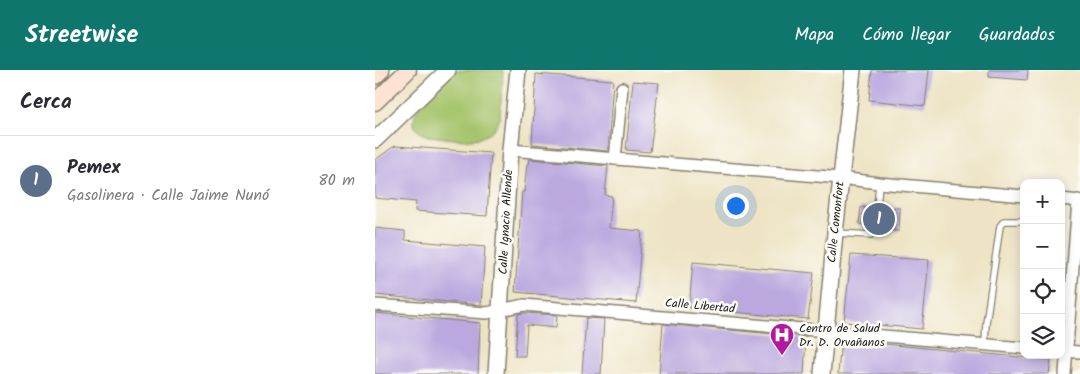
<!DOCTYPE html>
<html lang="es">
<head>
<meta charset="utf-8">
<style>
  :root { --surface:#fff; --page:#f7f7f7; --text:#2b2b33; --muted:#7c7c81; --line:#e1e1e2; --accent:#0f766e }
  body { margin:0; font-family:Kalam,sans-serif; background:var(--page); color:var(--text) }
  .controls { position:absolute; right:15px; bottom:15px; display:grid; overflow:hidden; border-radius:10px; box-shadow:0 2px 12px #0003 }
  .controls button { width:45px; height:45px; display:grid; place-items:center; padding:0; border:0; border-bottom:1px solid var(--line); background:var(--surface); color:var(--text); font:25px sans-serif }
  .you { position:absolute; left:360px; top:135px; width:18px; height:18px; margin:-12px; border:4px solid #fff; border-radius:50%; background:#1a73e8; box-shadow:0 0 0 8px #1a73e833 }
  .badge { display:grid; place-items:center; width:32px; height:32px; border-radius:50%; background:var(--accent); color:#fff; font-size:16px; font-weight:700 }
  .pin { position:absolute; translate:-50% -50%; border:2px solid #fff; box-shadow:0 1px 5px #0006 }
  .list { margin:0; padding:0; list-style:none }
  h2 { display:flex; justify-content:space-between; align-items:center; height:65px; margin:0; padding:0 20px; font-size:21px }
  h2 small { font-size:16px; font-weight:400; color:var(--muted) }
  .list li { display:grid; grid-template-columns:32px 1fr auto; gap:15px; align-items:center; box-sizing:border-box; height:90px; padding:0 20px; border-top:1px solid var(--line) }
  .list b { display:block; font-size:19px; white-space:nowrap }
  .list p { margin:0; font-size:16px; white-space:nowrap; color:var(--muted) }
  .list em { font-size:16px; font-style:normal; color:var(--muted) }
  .icon { flex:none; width:28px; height:28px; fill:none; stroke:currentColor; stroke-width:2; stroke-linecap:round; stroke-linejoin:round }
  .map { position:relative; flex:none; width:705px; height:304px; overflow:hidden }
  header { display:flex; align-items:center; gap:30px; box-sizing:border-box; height:70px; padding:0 25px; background:var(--accent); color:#fff }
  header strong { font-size:24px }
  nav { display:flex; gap:28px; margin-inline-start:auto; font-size:18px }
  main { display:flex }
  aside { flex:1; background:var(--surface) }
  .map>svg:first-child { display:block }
</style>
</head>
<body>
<header>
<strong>Streetwise</strong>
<nav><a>Mapa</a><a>Cómo llegar</a><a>Guardados</a></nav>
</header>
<main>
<aside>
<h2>Cerca<small></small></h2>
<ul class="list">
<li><span class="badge" style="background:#5c6f8a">1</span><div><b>Pemex</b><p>Gasolinera · Calle Jaime Nunó</p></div><em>80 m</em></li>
</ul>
</aside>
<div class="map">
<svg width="705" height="304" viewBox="0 0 705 304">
  <rect width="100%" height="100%" fill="#fdfcf7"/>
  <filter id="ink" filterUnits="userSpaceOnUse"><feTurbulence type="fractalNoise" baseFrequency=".02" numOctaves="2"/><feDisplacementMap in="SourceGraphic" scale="10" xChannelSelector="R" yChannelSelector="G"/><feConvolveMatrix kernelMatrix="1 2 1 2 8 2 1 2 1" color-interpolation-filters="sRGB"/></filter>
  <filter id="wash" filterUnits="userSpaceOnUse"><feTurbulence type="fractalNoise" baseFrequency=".0096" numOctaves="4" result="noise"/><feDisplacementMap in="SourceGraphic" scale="20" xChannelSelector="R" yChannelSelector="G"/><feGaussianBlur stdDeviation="1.12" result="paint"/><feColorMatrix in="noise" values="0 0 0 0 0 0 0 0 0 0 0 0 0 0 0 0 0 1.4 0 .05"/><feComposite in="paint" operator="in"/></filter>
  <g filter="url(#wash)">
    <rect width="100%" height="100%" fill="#eee4c5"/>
    <!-- green -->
    <path fill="#a6c46c" stroke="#617044" d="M82,0H128L125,48C113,79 80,68 53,66C13,52 69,13 82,0Z"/>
    <g id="blocks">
      <!-- building -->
      <g fill="#baa8df">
        <path d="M497,0H554L550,36L494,30Z"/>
        <path d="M614,0H653L652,10L614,7Z"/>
        <path d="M161,4L238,10L233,81L157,74Z"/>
        <path d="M258,11L284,13L275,82L251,80Z"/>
        <path d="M21,76L116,83L112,146L40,141L41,132L0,128V90L18,77Z"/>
        <path d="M155,89L233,96L230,125L237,126L234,158L267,161L261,233L140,222L147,122H149L152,94H154Z"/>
        <path d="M486,137L497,139L499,143L502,144L507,140L513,141V137L525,138L524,161L512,160V157L505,156L501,151L497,152L495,155L484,154Z"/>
        <path d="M0,158L30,161V170L110,177L106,235L0,225Z"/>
        <path d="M476,185L554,190L547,259L469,252Z"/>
        <path d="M318,192L439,203L433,249L314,238Z"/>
        <path d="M0,243L105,253L103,304H0Z"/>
        <path d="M149,243L182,245L181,258L152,255L150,286H140L143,244Z"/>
        <path d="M211,248L229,249L226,304H207Z"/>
        <path d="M288,254L431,267L429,304H284Z"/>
        <path d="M466,270L676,290L674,304H463Z"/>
      </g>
    </g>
  </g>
  <g filter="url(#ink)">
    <use href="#blocks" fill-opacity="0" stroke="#858070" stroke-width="1"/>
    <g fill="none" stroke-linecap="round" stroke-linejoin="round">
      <defs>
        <g id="service">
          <path d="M502,139L504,113"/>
          <path d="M462,163L496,165L498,163L500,156"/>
          <path d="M610,274L611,253L625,156L629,151H649"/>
        </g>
        <g id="minor">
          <path d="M135,80L466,108L504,113L649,126"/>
          <path d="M240,89L247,18"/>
          <path d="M686,129L705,131"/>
          <path d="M0,235L112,243L149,235L649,278"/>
          <path d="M686,281L705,282"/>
          <path d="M690,304L703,130"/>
        </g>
        <g id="tertiary">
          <path d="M0,70L73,0"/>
          <path d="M121,304L135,80L143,0"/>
          <path d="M447,304L460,163L478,0"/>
        </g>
        <g id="secondary">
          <path d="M0,6L6,0"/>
          <path d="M0,32L33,0"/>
        </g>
      </defs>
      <!-- service casing -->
      <use href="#service" stroke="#858070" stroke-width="8"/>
      <!-- minor casing -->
      <use href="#minor" stroke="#858070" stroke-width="14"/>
      <!-- tertiary casing -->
      <use href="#tertiary" stroke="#858070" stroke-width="18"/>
      <!-- secondary casing -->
      <use href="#secondary" stroke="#858070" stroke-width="19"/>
      <!-- service -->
      <use href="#service" stroke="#fff" stroke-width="5.5"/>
      <!-- minor -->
      <use href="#minor" stroke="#fff" stroke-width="11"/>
      <!-- tertiary -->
      <use href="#tertiary" stroke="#fff" stroke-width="15"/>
      <!-- secondary -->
      <use href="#secondary" stroke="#fee3d2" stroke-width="16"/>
    </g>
  </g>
  <!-- icons -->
  <defs>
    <symbol id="hospital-pin" viewBox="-11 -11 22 30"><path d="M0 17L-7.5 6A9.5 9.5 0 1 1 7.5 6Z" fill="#b5179e" stroke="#fdfcf7"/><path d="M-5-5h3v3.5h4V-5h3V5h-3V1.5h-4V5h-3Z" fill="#fff"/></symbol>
  </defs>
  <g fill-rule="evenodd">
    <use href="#hospital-pin" x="393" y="251" width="28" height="38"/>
  </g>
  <g text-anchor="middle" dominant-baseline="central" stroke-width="5" stroke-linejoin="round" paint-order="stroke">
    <!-- street labels -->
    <g font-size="12" fill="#1c1c1c" stroke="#fdfcf7">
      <text transform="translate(131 152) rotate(-87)">Calle Ignacio Allende</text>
      <text transform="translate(461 152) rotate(-84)">Calle Comonfort</text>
      <text transform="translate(325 236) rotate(5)">Calle Libertad</text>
    </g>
    <!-- poi labels -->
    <g font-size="12" fill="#1c1c1c" stroke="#fdfcf7" text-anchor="start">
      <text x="424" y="258">Centro de Salud<tspan x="424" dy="14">Dr. D. Orvañanos</tspan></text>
    </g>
  </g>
</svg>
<div class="controls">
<button>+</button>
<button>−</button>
<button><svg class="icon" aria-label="locate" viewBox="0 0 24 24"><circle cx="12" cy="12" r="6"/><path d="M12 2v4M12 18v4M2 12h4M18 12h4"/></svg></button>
<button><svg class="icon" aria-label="layers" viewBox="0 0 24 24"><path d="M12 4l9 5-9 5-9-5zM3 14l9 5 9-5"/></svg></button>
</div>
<div class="you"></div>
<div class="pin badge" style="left:504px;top:149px;background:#5c6f8a">1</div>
</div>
</main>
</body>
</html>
